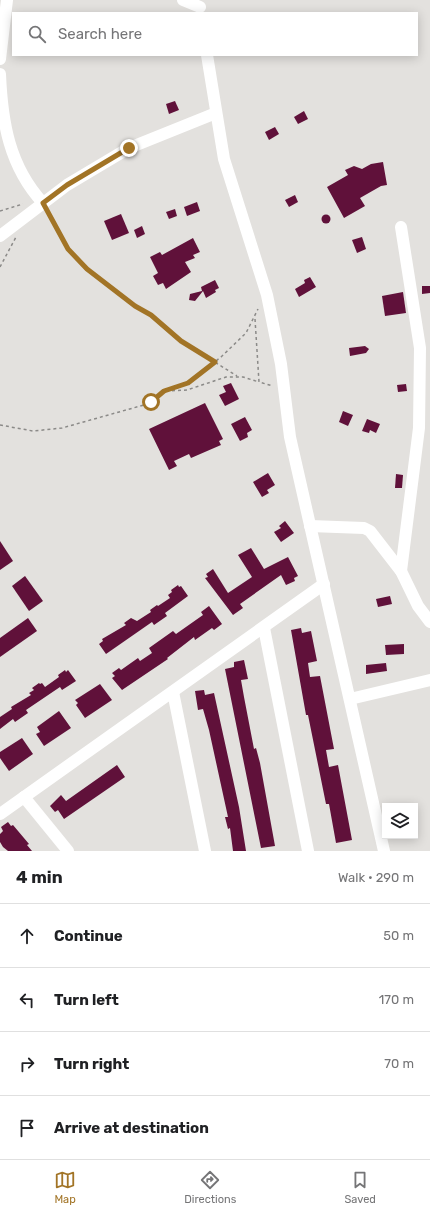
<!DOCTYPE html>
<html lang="en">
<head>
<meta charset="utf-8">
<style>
  :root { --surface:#fff; --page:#f2f2f2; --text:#202124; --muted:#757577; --line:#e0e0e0; --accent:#a27426 }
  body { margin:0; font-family:Rubik,sans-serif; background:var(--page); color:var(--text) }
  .controls { position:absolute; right:12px; bottom:12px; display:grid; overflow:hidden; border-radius:0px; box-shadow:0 2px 10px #0003 }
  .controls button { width:36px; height:36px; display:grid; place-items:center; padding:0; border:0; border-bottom:1px solid var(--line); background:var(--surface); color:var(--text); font:20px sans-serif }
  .stop { position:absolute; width:12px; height:12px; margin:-9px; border:3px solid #a27426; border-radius:50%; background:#fff }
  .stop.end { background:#a27426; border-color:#fff; box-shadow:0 1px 4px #0008 }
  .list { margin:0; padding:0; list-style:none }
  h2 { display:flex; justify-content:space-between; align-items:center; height:52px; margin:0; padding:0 16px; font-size:17px }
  h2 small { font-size:13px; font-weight:400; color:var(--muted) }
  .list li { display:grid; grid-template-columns:26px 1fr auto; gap:12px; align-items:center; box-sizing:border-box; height:64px; padding:0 16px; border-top:1px solid var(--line) }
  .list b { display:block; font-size:15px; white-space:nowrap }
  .list em { font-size:13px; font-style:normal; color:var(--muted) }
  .icon { flex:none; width:22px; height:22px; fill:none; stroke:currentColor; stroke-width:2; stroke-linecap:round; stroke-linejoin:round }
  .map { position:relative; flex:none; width:430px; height:851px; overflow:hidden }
  .search { position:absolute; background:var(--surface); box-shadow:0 2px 10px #0003; left:12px; right:12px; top:12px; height:44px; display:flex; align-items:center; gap:10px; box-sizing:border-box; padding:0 14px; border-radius:0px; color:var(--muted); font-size:15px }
  .sheet { height:308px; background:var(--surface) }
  nav { display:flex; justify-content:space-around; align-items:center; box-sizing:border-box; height:56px; border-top:1px solid var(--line); background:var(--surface); font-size:11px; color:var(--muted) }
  nav a { display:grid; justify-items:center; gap:2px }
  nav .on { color:var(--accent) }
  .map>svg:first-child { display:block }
</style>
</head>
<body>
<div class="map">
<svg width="430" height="851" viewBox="0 0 430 851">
  <rect width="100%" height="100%" fill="#e3e1de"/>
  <!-- building -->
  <g fill="#60113a">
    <path d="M175,101L179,110L169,114L166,104Z"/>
    <path d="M304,111L308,119L298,124L294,117Z"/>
    <path d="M275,127L279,134L269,140L265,132Z"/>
    <path d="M383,162L387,185L381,186L360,198L365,206L344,218L327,187L348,175L345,170L354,166L362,169L371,164Z"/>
    <path d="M295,195L298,202L289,207L285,200Z"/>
    <path d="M197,202L200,211L187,216L184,207Z"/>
    <path d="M175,209L177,216L169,219L166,212Z"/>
    <path d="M121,214L129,233L112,240L104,221Z"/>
    <circle cx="326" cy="219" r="4.5"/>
    <path d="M142,226L145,234L137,238L134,230Z"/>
    <path d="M362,237L366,249L357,253L352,240Z"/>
    <path d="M193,238L200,252L193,255L195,258L185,262L191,272L166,289L163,283L158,285L153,276L158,273L150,257L160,252L162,255Z"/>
    <path d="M310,277L316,287L299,297L295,289L305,283L304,280Z"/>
    <path d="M215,280L219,288L215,290L216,292L206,298L203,291L195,301L189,300L190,294L202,291L201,287Z"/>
    <path d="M422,286H430V293L422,294Z"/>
    <path d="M403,292L406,313L385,316L382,296Z"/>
    <path d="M365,346L369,349L366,353L350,356L349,348Z"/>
    <path d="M231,383L239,399L225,406L219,395L226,392L223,386Z"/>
    <path d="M406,384L407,391L398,392L397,385Z"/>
    <path d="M205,403L223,439L219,441L221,445L191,458L189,454L174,461L177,466L169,470L149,429Z"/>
    <path d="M343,411L353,415L348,426L339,422Z"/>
    <path d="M245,417L252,430L247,433L248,437L240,441L231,424Z"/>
    <path d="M367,419L380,424L376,433L370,430L369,433L362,431Z"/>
    <path d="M268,473L275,485L267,490L269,493L262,497L253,482Z"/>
    <path d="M396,474L403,475L402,488H395Z"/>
    <path d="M285,521L294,533L281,542L274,532L281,528L279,526Z"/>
    <path d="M0,541L13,561L0,570Z"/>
    <path d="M251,548L264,569L288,557L298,576L294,578L295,581L286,585L281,575L240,604L243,608L233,615L205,578L208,577L206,574L213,569L228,593L252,577L238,555Z"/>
    <path d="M25,576L43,601L29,611L12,586Z"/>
    <path d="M178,585L179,587L181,586L188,596L165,613L167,616L154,625L152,622L106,654L99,644L103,641L102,639L126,625L124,623L131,618L137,621L151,612L150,610L157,605L158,606L170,598L168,595L172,592L171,590Z"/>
    <path d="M390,596L392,604L378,607L376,599Z"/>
    <path d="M209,606L222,624L214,630L212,628L195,640L194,637L167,658L168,659L122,690L112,678L115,676L112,673L119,668L121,670L138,658L140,661L152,653L149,648L173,631L176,634L203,615L201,612Z"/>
    <path d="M28,618L37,631L0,657V638Z"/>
    <path d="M301,628L302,633L311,631L317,661L308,663L310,677L320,676L334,749L326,750L329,767L338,765L352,840L336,843L329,804H326L308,715H306L291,630Z"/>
    <path d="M404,644V654L386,655L385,645Z"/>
    <path d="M244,660L248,679L241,680L244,697L254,749L256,748L260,763L275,846L261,848L225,669L234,667V662Z"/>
    <path d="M386,663L387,671L366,674V665Z"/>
    <path d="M65,670L66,672L68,670L76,681L62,690L60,687L26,710L28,713L15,722L13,719L0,729V717L12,709L11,707L31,695L29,693L34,690L32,688L39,683L40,684L42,683L45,687L59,677L58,675Z"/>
    <path d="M100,684L112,700L85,718L76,705L78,703L75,700Z"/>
    <path d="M204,690L205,695L214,693L239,807L246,851H233L230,828L228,829L225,817H228L209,730L203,709L198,710L195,691Z"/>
    <path d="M59,711L71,728L44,746L36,734L40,732L37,727Z"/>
    <path d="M22,738L33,754L9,771L0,758V752Z"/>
    <path d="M117,765L125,777L64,819L58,810L55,812L50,806L61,795L66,801Z"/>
    <path d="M8,822L11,826L13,825L29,844L27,845L32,851H8L3,847L0,842V834L3,831L1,827Z"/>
  </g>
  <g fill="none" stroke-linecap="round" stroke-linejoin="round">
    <!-- path -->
    <g stroke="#8b8a88" stroke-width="1.5" stroke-dasharray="3 3" stroke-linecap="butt">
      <path d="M0,211L23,204"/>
      <path d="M48,213L68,249L87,269L135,306L151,315L181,341L237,376"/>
      <path d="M0,267L16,237"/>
      <path d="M255,319L259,382L273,386"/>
      <path d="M166,391L187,390L226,377H243L259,382"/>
      <path d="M0,425L33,431L62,428L151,403L164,391L188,383L221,357L246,333L258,309"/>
    </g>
    <!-- minor -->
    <g stroke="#fff" stroke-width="12">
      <path d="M183,0L200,7"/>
      <path d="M207,55L224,159L267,295L281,364L290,437L384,851"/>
      <path d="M0,59L7,0"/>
      <path d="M0,74C2,122 9,166 43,203"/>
      <path d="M0,236L67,185L129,148L216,113"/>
      <path d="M310,526L364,528L370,531L401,571L418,606L430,622"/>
      <path d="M401,571L419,428L420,348L401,227"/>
      <path d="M264,628L308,851"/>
      <path d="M173,692L205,851"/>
      <path d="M350,699L430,680"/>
      <path d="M24,797L68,851"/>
      <path d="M0,814L324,584"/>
    </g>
  </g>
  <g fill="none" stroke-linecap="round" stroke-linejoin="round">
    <!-- route -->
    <path stroke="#a27426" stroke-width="5" d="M129,148L67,185L43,203L68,249L87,269L135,306L151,315L181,341L215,362L188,383L164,391L151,402"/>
  </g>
</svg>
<div class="controls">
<button><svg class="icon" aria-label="layers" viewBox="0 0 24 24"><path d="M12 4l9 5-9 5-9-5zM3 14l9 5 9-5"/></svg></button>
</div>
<div class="stop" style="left:151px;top:402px"></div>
<div class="stop end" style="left:129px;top:148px"></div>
<div class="search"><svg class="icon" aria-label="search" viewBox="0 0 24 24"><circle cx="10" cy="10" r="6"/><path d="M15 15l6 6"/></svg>Search here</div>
</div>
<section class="sheet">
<h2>4 min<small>Walk · 290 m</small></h2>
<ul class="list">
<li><svg class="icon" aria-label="ahead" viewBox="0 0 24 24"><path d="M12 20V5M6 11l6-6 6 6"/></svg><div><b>Continue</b></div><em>50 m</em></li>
<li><svg class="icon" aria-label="left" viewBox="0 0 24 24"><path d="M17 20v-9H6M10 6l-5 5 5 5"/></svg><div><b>Turn left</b></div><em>170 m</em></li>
<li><svg class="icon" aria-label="right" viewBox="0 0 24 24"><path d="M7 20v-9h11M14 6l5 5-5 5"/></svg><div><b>Turn right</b></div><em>70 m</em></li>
<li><svg class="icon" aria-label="arrive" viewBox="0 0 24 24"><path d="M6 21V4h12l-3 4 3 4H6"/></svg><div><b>Arrive at destination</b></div></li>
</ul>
</section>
<nav>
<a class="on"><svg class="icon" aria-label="map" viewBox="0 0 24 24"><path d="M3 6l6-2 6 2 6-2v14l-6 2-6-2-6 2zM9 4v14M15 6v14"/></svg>Map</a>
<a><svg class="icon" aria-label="directions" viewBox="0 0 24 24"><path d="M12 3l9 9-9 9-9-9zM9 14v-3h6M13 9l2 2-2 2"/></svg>Directions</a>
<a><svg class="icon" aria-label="saved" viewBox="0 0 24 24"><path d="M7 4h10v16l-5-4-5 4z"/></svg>Saved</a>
</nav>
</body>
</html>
